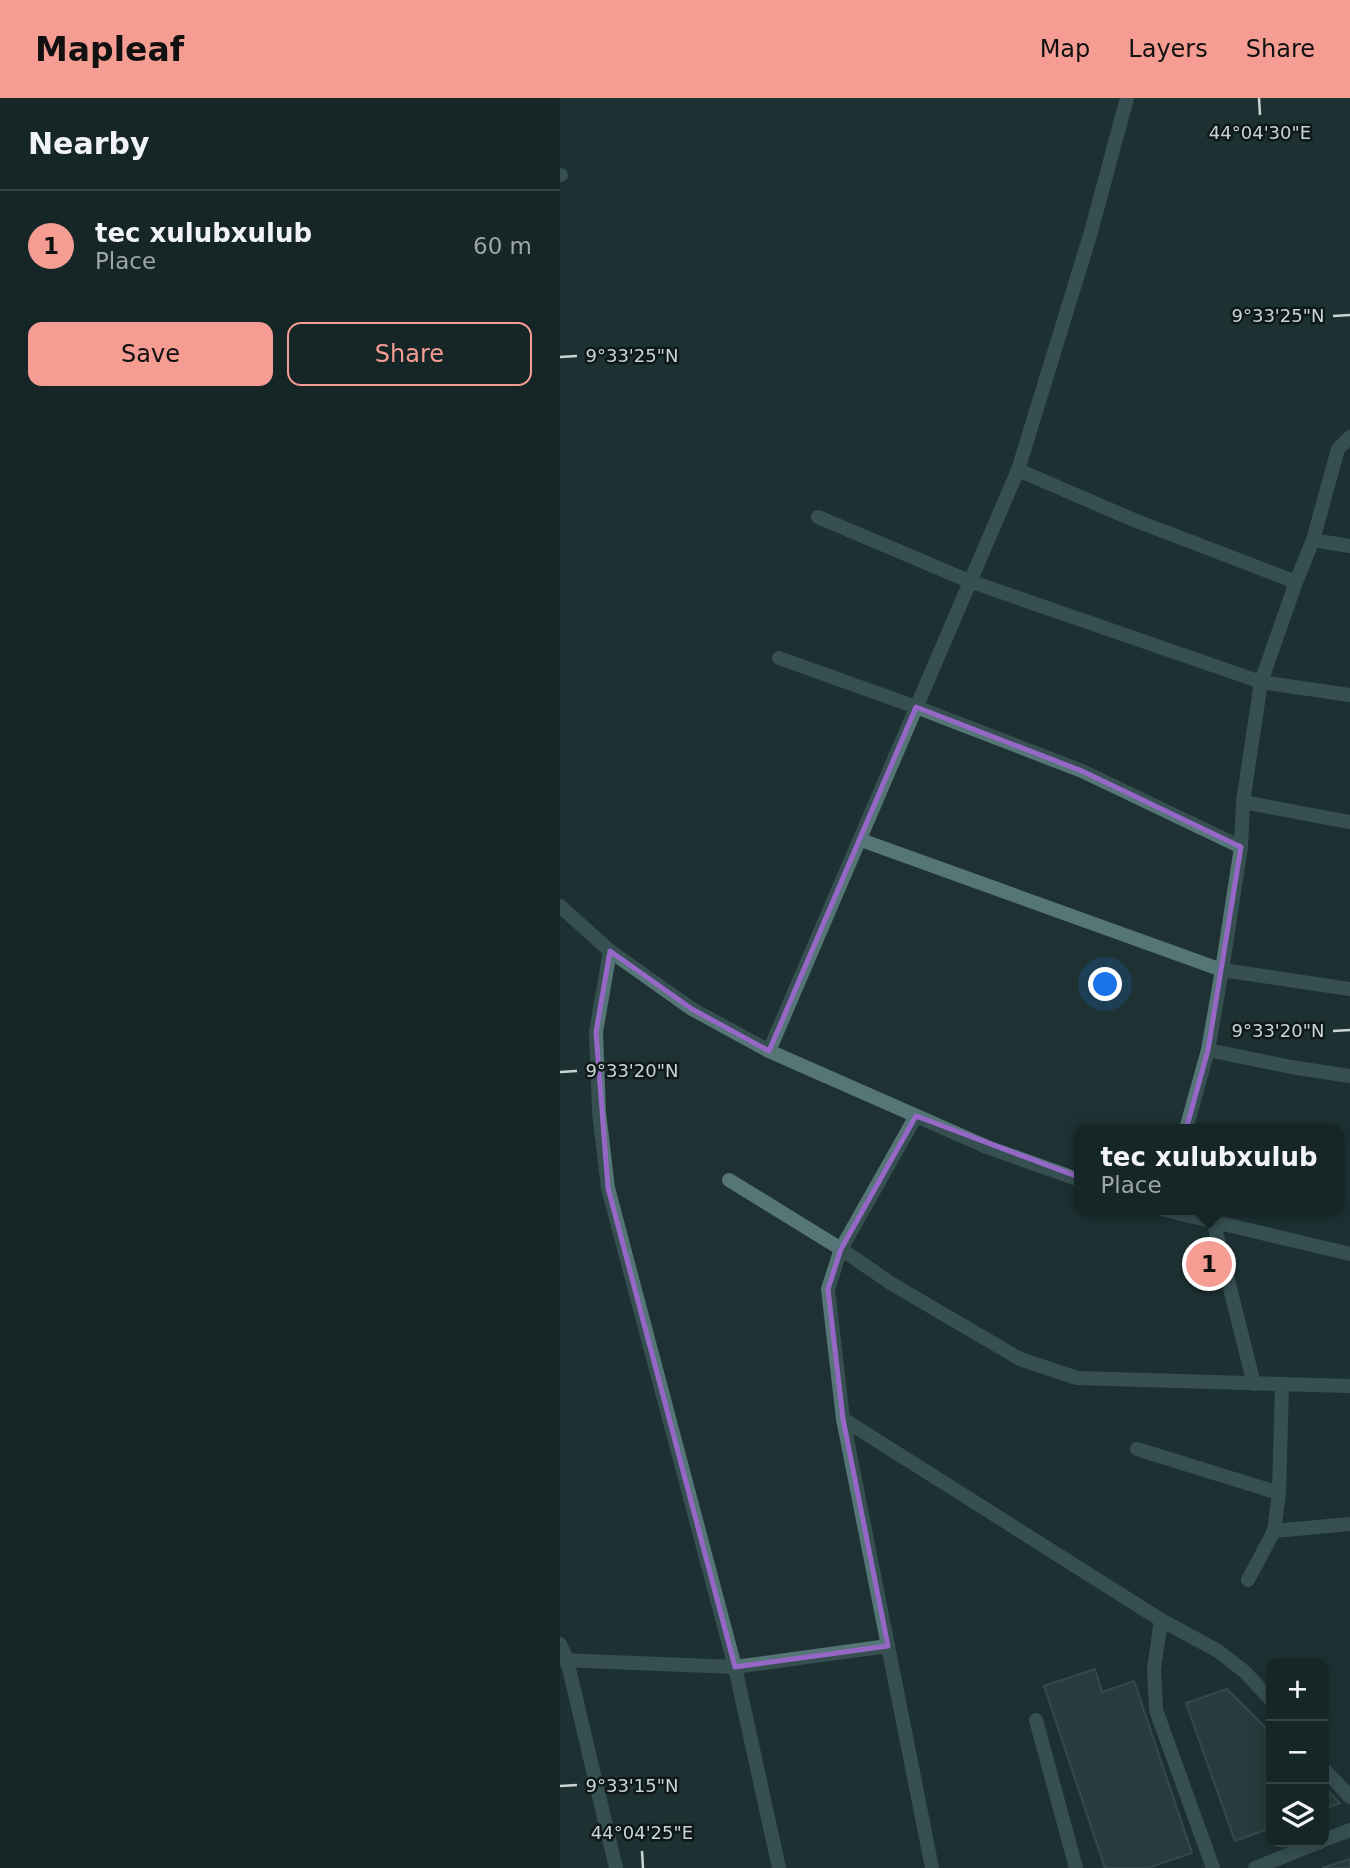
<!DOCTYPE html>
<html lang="en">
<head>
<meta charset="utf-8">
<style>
  :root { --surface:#162626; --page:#233232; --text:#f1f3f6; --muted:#9ea5a7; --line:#354343; --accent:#f59c93 }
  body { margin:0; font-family:"DejaVu Sans",sans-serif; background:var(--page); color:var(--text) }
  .controls { position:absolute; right:21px; bottom:21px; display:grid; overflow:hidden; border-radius:14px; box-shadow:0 4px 18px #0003 }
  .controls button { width:63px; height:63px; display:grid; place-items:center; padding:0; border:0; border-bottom:2px solid var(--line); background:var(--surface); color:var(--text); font:35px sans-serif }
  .you { position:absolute; left:546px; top:887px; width:24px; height:24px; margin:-18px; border:5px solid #fff; border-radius:50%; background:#1a73e8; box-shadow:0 0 0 10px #1a73e833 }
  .badge { display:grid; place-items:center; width:46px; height:46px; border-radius:50%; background:var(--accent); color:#111; font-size:23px; font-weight:700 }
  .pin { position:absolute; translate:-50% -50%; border:4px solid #fff; box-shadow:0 2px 7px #0006 }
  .popup { position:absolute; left:514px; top:1026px; width:270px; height:91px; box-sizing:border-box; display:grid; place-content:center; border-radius:14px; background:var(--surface); filter:drop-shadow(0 2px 5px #0005); font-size:23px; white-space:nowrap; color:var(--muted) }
  .popup b { font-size:26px; color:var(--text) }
  .popup::after { content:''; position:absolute; left:50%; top:100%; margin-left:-14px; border:14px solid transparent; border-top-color:var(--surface) }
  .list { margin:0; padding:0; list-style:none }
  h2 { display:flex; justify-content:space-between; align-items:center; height:91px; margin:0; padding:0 28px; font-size:30px }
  h2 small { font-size:23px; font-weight:400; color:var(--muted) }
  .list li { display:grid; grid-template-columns:46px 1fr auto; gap:21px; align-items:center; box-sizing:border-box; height:112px; padding:0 28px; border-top:2px solid var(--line) }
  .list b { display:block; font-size:26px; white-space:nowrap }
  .list p { margin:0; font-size:23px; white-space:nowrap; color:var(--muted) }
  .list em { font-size:23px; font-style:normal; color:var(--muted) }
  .actions { display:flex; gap:14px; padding:21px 28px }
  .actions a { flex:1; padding:16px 0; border:2px solid var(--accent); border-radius:14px; text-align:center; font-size:24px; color:var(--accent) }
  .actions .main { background:var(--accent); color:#111 }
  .icon { flex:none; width:38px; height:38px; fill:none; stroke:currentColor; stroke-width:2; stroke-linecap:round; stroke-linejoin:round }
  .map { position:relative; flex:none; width:790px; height:1770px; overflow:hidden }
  header { display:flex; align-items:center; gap:42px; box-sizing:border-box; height:98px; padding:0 35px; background:var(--accent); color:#111 }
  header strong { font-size:33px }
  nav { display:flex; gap:38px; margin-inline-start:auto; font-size:24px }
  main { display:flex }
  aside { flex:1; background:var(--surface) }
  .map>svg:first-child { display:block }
</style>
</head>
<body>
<header>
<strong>Mapleaf</strong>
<nav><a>Map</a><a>Layers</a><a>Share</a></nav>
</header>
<main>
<aside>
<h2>Nearby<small></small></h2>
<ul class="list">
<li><span class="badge">1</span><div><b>tec xulubxulub</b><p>Place</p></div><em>60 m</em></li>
</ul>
<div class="actions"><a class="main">Save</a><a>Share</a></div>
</aside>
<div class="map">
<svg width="790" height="1770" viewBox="0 0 790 1770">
  <rect width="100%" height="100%" fill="#1e3233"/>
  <!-- building -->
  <g fill="#354a4b" stroke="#526768" stroke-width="2">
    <path d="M535,1571L542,1594L574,1583L632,1755L588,1770H545L484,1588Z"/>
    <path d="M667,1591L711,1635V1730L675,1743L626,1605Z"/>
    <path d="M764,1689L780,1705L764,1711Z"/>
    <path d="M790,1761V1770H762Z"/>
  </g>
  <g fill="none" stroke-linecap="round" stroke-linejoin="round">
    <!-- street -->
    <g stroke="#567577" stroke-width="14">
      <path d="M0,77H1"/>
      <path d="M458,372L531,134L567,0"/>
      <path d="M258,419L409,483L701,584L790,597"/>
      <path d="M753,442L790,448"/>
      <path d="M219,560L356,609L522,673L681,749"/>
      <path d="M683,704L790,724"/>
      <path d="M301,742L662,872L790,891"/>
      <path d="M0,808L50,853L132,911L209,953L427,1049L520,1082"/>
      <path d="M50,853L36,934L39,1014L48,1090L175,1569L219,1770"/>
      <path d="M648,952L731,969L790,978"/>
      <path d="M209,953L458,372L574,422L736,484"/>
      <path d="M356,1018L281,1151L268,1191L283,1321L372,1770"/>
      <path d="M626,1031L648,952L662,872L681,749L683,704L701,584L736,484L753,442L778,351L790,339"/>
      <path d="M169,1082L281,1151L332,1186L460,1261L517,1280L790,1288"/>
      <path d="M605,1112L790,1156"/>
      <path d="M653,1122L694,1286"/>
      <path d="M283,1321L601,1522L658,1553L685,1574L711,1602"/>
      <path d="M577,1351L719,1395"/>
      <path d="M714,1433L790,1426"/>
      <path d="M688,1482L714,1433L719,1395L722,1287"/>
      <path d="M601,1522L594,1571L596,1612L653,1770"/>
      <path d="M0,1546L7,1562L56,1770"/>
      <path d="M0,1562L175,1569L328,1548"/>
      <path d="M476,1622L516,1770"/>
      <path d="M764,1671L790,1699"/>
      <path d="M764,1742L790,1732"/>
      <path d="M695,1770L760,1744"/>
    </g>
  </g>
  <!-- marked area -->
  <path d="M0 0H790V1770H0ZM356,609L522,673L681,749L648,952L604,1111L356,1018L281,1151L268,1191L283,1321L328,1548L175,1569L48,1090L36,934L50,853L132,911L209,953Z" fill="#1e3233" fill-opacity=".55" fill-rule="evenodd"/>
  <path fill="none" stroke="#9667c7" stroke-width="5" stroke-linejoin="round" d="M356,609L522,673L681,749L648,952L604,1111L356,1018L281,1151L268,1191L283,1321L328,1548L175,1569L48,1090L36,934L50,853L132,911L209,953Z"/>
  <!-- ticks -->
  <path fill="none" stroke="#c9d5d5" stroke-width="2.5" d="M699,0L700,17M773,218L790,217M0,259L17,258M773,933L790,932M0,974L17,973M0,1688L17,1687M82,1753L83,1770"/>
  <g font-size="18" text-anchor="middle" fill="#c9d5d5" stroke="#0f1818" stroke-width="5" stroke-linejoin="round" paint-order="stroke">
    <text x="700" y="41">44°04'30"E</text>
    <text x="718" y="224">9°33'25"N</text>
    <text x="72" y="264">9°33'25"N</text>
    <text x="718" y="939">9°33'20"N</text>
    <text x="72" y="979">9°33'20"N</text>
    <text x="72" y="1694">9°33'15"N</text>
    <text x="82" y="1741">44°04'25"E</text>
  </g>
</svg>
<div class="controls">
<button>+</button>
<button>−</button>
<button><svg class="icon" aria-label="layers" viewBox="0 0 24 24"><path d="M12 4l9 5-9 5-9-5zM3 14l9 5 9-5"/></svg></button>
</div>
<div class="you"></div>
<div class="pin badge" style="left:649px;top:1166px">1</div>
<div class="popup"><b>tec xulubxulub</b>Place</div>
</div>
</main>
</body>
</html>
